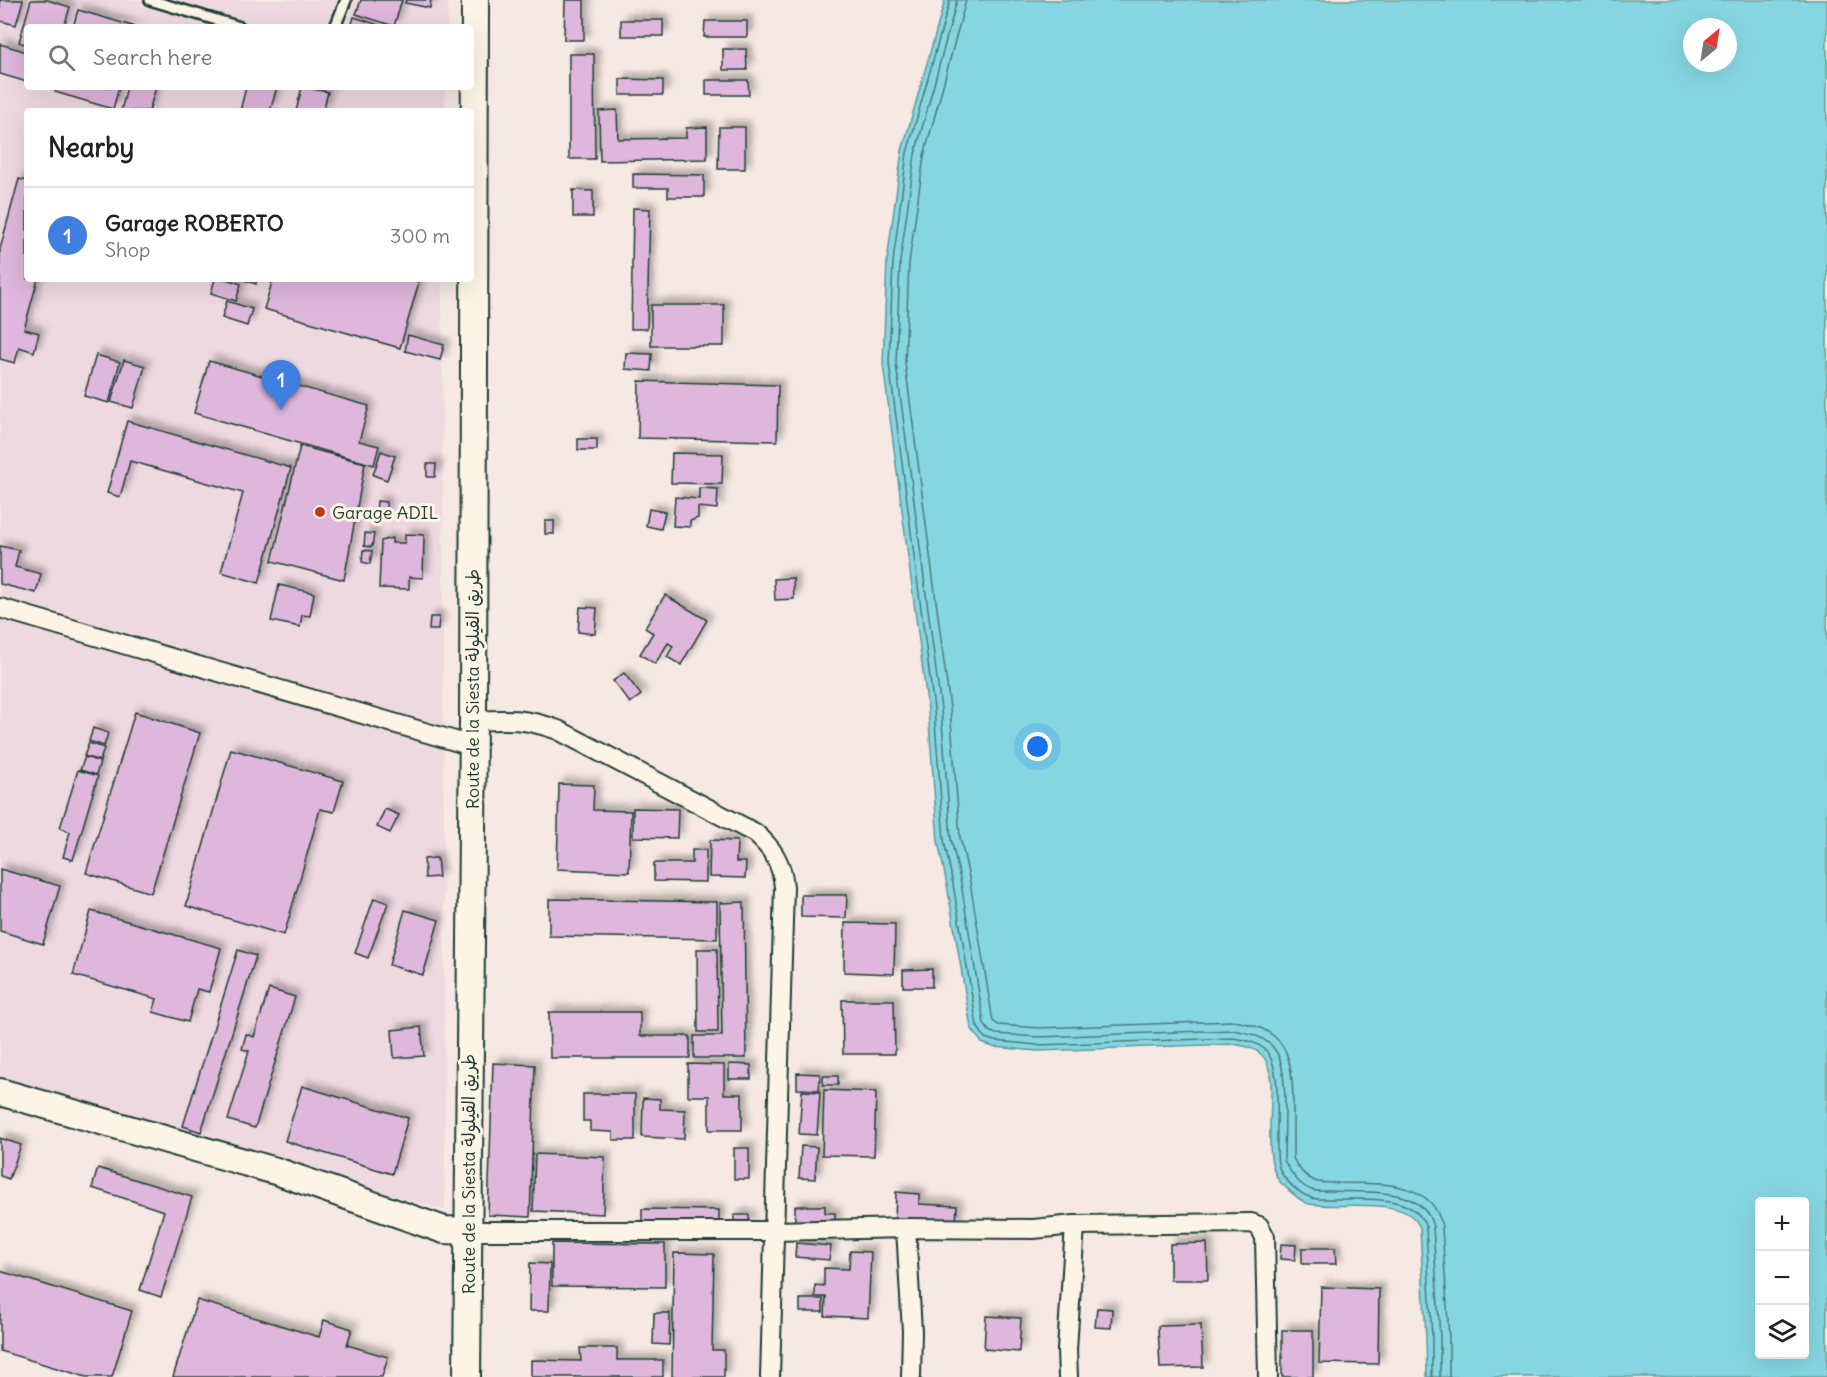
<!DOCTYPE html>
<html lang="en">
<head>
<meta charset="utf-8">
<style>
  :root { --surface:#fff; --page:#f6f6f6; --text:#222; --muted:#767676; --line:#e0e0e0; --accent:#c8321e }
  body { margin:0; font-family:Delius,"Playpen Sans Arabic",sans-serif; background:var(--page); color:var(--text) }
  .controls { position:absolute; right:18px; bottom:18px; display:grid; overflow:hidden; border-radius:6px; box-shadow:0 6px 24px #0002 }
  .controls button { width:54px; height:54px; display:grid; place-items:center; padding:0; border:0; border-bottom:2px solid var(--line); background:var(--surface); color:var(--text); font:30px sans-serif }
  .compass { position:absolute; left:1683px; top:18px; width:54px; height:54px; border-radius:50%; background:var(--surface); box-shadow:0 6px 24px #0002; rotate:30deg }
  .you { position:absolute; left:1038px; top:747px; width:21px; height:21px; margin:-15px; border:4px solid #fff; border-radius:50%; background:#1a73e8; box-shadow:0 0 0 9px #1a73e833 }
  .badge { display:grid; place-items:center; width:39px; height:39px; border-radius:50%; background:var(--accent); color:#fff; font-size:20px; font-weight:700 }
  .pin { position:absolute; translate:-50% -50px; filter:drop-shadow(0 2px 3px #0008) }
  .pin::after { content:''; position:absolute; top:32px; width:21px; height:18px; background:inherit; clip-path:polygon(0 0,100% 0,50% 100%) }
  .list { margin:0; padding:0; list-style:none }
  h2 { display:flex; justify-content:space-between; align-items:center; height:78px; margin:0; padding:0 24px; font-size:26px }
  h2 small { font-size:20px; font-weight:400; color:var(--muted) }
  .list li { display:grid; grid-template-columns:39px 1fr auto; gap:18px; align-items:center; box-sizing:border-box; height:96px; padding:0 24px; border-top:2px solid var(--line) }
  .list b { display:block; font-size:22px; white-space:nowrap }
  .list p { margin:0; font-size:20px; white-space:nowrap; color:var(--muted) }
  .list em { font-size:20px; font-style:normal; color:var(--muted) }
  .icon { flex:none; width:33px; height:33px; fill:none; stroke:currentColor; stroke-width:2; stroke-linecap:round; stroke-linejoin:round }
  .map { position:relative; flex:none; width:1827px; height:1377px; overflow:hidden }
  .search { position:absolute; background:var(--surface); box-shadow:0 6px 24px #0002; left:24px; top:24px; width:450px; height:66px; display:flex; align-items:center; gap:15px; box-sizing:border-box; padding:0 21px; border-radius:6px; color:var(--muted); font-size:22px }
  .panel { position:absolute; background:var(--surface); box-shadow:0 6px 24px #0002; left:24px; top:108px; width:450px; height:174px; border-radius:6px }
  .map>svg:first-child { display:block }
</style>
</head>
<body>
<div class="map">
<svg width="1827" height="1377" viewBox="0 0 1827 1377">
  <defs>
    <filter id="shadow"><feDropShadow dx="5.5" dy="-5.5" stdDeviation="3" flood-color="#0004"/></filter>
  </defs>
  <rect width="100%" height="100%" fill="#f6e8e3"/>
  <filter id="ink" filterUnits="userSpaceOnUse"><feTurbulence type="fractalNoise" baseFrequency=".0167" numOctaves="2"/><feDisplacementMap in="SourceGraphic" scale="12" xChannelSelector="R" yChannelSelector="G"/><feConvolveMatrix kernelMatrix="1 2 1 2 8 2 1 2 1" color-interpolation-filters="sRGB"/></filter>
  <g filter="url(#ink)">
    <!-- built -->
    <path fill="#efd9e1" d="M0,0H448L447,27H27V87H445V111H27V279H442L445,1210L0,1084Z"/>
    <!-- water -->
    <path fill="#86d6e2" stroke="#5d999c" stroke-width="1.5" fill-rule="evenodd" d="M945,0H1827V1377H1427L1426,1338L1420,1228C1408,1194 1339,1210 1310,1204C1300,1202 1289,1190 1281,1183C1256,1154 1284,1077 1262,1055C1254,1047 1243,1046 1233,1044L1038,1051L993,1047L982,1043L971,1028L947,885L938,841L928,710L883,364L887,261L902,151ZM1692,27H1728V63H1692ZM1760,1202H1804V1354H1760Z"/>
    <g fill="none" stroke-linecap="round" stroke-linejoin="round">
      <!-- shore -->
      <g stroke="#487a7a" stroke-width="1.5">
        <path d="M950,0L907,153L893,262L889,363L934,709L944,840L953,884L977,1026L985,1038L994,1041L1038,1045L1233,1038C1244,1040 1254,1041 1263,1048C1283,1063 1276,1118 1277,1141C1277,1154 1276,1166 1284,1177C1290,1185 1300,1193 1309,1197C1315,1200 1325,1199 1332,1199C1361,1200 1416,1192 1426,1228L1432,1338V1377"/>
        <path d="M957,0L915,154L900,262L896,363L941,709L951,839L961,883L984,1024L989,1031L996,1034L1038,1037L1233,1030C1250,1033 1268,1037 1277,1053C1289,1073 1284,1135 1284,1160C1290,1172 1299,1186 1312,1190C1318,1192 1326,1191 1331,1191C1365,1193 1424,1185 1433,1227L1440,1338V1377"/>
        <path d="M966,0L924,156L909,263L905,363L950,708L960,837L970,882L993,1021L998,1025L1039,1028L1233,1021C1287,1028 1292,1055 1293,1102C1293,1121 1293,1139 1293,1158C1297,1167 1305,1177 1315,1181C1321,1184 1331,1182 1338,1183C1375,1184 1434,1178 1442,1227L1449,1338V1377"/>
      </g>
    </g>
    <!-- building -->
    <g fill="#dfb6dc" stroke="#1f3d34" stroke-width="1.5" filter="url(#shadow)">
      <path d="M0,0H23L16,25L0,21Z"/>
      <path d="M31,0H47L70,7L64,27H27V45L19,42Z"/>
      <path d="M361,0H402L394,26L356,14Z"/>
      <path d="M406,0H431L430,8L405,3Z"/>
      <path d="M565,0H584V40H564Z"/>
      <path d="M78,10L136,27H73Z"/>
      <path d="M354,17L385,27H351Z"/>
      <rect x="621" y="20" width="42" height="16"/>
      <path d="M705,21H747V37H704Z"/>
      <path d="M0,44L27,52V82L0,74Z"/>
      <path d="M723,49H746L747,70H723Z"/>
      <path d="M569,54H594L595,159H569Z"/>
      <path d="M620,79L663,80V95H620Z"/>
      <path d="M706,80H748L749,95H706Z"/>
      <path d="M57,87H119L113,109L55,92Z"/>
      <path d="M127,87H156L149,111H121Z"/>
      <path d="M246,87H277L270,111H240Z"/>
      <path d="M302,87L328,92L323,111H296Z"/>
      <path d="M617,110L618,139L686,138V128L707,127V159L600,161L599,111Z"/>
      <path d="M719,127H745V169H718Z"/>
      <path d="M633,174L704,175V197H668V188H633Z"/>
      <path d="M19,179L27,181V279H38L24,329L39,333L34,352L19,347L15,363L0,359V249Z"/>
      <path d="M573,190L593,191V217H573Z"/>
      <path d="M633,208L650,209L647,329H631Z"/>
      <path d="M215,279H226L241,284L236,301L211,293Z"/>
      <path d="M241,279H257L256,284Z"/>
      <path d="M273,279H409L419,282L400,348L264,309Z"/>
      <path d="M227,301L252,309L247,326L222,318Z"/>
      <rect x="651" y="305" width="73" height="41"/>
      <path d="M408,335L444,345L440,360L405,351Z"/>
      <path d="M626,353L652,354L651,371L625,369Z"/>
      <path d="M96,355L120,362L109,403L84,396Z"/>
      <path d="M124,360L145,366L133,408L111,402Z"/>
      <path d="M209,361L369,406L359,441L379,446L374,465L194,413Z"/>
      <path d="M639,381L778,385L777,441L638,438Z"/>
      <path d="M127,421L291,468L259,583L221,572L243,493L130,461L120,497L107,493Z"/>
      <rect x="578" y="439" width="19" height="11"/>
      <path d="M300,446L365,463L344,580L272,561Z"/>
      <path d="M381,451L395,456L387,480L373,475Z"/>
      <path d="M672,453L723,454L722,484L671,483Z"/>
      <path d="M427,464H436L435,477H427Z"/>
      <path d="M699,488L718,489L717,509L698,507V518L690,521V527L673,526L675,497L699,499Z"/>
      <path d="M377,501L386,502V515L376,514Z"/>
      <path d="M649,509L665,512L661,529L646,526Z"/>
      <rect x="545" y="521" width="9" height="13"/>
      <path d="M365,533L374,534L372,547L364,546Z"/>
      <path d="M405,534L424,535L423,578L409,577V589L379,588L381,541L392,538V543H405Z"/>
      <path d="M0,546L19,550L15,567L41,574L36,593L0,584Z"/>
      <path d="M363,550L372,551L370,564L362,562Z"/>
      <path d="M793,578L794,599L775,600L774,579Z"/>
      <path d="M279,585L314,593L310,616L302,615L300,627L271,621Z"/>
      <path d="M665,595L707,620L681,665L667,657L673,646L668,643L655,664L640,654L653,633L645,628Z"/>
      <path d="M580,607L597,608L595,634L578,632Z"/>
      <path d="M430,617H439L438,630H429Z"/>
      <path d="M624,673L641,695L630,703L613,681Z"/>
      <path d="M135,712L200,733L151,893L86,873Z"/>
      <path d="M93,728L108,733L104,746L89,741Z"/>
      <path d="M89,743L104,748L100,761L84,756Z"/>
      <path d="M231,749L343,781L334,812L320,809L284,935L186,906Z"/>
      <path d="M85,757L100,762L96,775L80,770Z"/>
      <path d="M78,770L98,776L73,860L63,857L70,832L60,828Z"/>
      <path d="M559,784L594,785L593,810L631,811L629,872L557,869Z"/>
      <path d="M633,808L678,809L677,838L633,837Z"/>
      <path d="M385,809L399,815L390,833L377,827Z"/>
      <path d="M710,840L737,841L736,862H746L745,878L709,877Z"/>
      <path d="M692,850H706V882L654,881V863H692Z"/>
      <path d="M437,858L439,877L425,878L424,859Z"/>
      <path d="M0,869L60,886L43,944L0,931Z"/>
      <path d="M801,895H847L846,918L801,917Z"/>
      <path d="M374,898L388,903L368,958L355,953Z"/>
      <path d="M549,899L717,902V939L549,936Z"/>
      <path d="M744,902L746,1058H694V1036H722L720,903Z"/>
      <path d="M405,910L439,920L423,975L389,965Z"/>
      <path d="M91,911L221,948L209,992L197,989L188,1022L153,1012L157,999L73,975Z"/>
      <path d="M845,923L895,924L894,974L844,972Z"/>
      <path d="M697,949H717L718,1032H698Z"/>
      <path d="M238,950L256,956L201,1132L183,1126Z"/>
      <path d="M932,969V987H903V970Z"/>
      <path d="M269,989L295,997L255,1128L228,1120L249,1051L242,1049L246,1034L254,1037Z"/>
      <path d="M842,1000H894L895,1054H843Z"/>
      <path d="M549,1012H640V1036H690V1058H550Z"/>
      <path d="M421,1027L424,1056L394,1058L392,1030Z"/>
      <path d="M493,1063L535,1065L530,1217L488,1215Z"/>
      <path d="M688,1064L724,1065V1094H742V1130H709V1096H688Z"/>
      <path d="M729,1064L751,1065V1079H729Z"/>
      <path d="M797,1073L820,1074L819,1090L797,1089Z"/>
      <rect x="823" y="1076" width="15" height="9"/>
      <path d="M302,1086L408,1118L392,1174L285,1141Z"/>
      <path d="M824,1090L876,1092L874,1156L822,1155Z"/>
      <path d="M802,1091L820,1092L817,1135L799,1134Z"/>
      <path d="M583,1094H635V1140H613V1132L590,1131V1121H583Z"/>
      <path d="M643,1098L660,1099V1109L685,1110L684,1139L642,1137Z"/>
      <path d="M0,1138L21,1145L9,1179L0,1176Z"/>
      <path d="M801,1146L817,1147L815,1179L799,1178Z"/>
      <rect x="734" y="1148" width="15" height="31"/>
      <path d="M535,1154L605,1157L603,1214L533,1211Z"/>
      <path d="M98,1168L192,1197L161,1297L140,1290L164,1211L92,1188Z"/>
      <path d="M896,1192L919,1194V1204L957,1206L956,1224L895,1221Z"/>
      <path d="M795,1206H825V1213H835V1225H795Z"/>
      <path d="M642,1209L719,1210V1224L642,1223Z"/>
      <rect x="734" y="1215" width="15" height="9"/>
      <path d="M552,1243L665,1244V1287L552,1286Z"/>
      <path d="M796,1243L831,1246L829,1260L795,1257Z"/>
      <path d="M1207,1243L1208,1280H1170V1244Z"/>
      <path d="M1281,1244L1296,1245L1295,1260L1280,1259Z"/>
      <path d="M1302,1248H1335L1336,1264H1302Z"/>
      <path d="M850,1251L871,1252L868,1318L825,1316L826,1297H815V1285L824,1286V1268L849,1269Z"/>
      <path d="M674,1253L714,1254L712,1350H724V1377H672Z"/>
      <path d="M530,1263L550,1264L549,1311H529Z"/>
      <path d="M0,1271L132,1311L112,1377H86L0,1351Z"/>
      <path d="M1321,1287L1379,1289L1378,1364L1319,1363Z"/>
      <rect x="800" y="1299" width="23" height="13"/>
      <path d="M197,1300L319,1337L324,1320L352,1329L347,1345L388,1357L382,1377H173Z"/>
      <path d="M1097,1308L1112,1309L1111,1328L1095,1327Z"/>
      <path d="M654,1313H670L669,1345L653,1344Z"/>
      <path d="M986,1316L1021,1318L1019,1352L984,1349Z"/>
      <path d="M1201,1325L1203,1367L1160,1368L1158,1326Z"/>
      <rect x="1282" y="1330" width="31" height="47"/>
      <path d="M580,1348H617V1360H663V1377H531V1360L581,1361Z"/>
    </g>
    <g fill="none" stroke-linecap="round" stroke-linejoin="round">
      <defs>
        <g id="lane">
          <path d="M150,0L240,27"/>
          <path d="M335,27L346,0"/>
        </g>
        <g id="street">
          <path d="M0,608L472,746"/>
          <path d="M473,721C507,719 525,718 558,730L755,833C773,849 782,863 784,887L770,1377"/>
          <path d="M906,1228L912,1331L911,1377"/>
          <path d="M467,1231H774L906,1228L1033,1229L1075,1225L1251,1223L1259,1226L1265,1237L1268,1377"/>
          <path d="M1068,1377L1067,1350L1075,1225"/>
        </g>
        <g id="secondary">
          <path d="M0,1092L279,1172L444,1230L467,1231"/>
          <path d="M467,1377L473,721L475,0"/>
        </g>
      </defs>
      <!-- lane casing -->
      <use href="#lane" stroke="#1f3d34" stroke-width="14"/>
      <!-- street casing -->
      <use href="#street" stroke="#1f3d34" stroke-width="22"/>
      <!-- secondary casing -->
      <use href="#secondary" stroke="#1f3d34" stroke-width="30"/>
      <!-- lane -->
      <use href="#lane" stroke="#fcf5e5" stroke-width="9"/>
      <!-- street -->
      <use href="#street" stroke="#fcf5e5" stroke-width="18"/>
      <!-- secondary -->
      <use href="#secondary" stroke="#fcf5e5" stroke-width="26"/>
    </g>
  </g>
  <!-- markers -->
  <circle fill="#c8321e" stroke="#fcf5e5" stroke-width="2" cx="320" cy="512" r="6"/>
  <g text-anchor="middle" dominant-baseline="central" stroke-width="6" stroke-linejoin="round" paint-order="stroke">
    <!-- poi labels -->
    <g font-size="18" fill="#1f3d34" stroke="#fcf5e5" text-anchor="start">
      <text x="332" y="512">Garage ADIL</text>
    </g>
    <!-- street labels -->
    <g font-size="18" fill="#1f3d34" stroke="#fcf5e5">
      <text transform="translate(472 689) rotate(-90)">Route de la Siesta طريق القيلولة</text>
      <text transform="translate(468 1174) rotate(-90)">Route de la Siesta طريق القيلولة</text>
    </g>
  </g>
</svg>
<div class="controls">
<button>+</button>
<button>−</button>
<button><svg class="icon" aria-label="layers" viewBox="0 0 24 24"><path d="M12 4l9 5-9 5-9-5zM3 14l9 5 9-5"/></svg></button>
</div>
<svg class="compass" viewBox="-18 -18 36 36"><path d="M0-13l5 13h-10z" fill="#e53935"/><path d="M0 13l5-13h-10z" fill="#767676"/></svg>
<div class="you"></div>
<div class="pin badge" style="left:281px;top:410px;background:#3f7fe0">1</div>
<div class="search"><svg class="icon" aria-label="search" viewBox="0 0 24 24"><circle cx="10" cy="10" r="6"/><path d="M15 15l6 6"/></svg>Search here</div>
<section class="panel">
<h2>Nearby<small></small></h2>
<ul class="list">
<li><span class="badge" style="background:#3f7fe0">1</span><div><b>Garage ROBERTO</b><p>Shop</p></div><em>300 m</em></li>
</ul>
</section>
</div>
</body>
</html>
